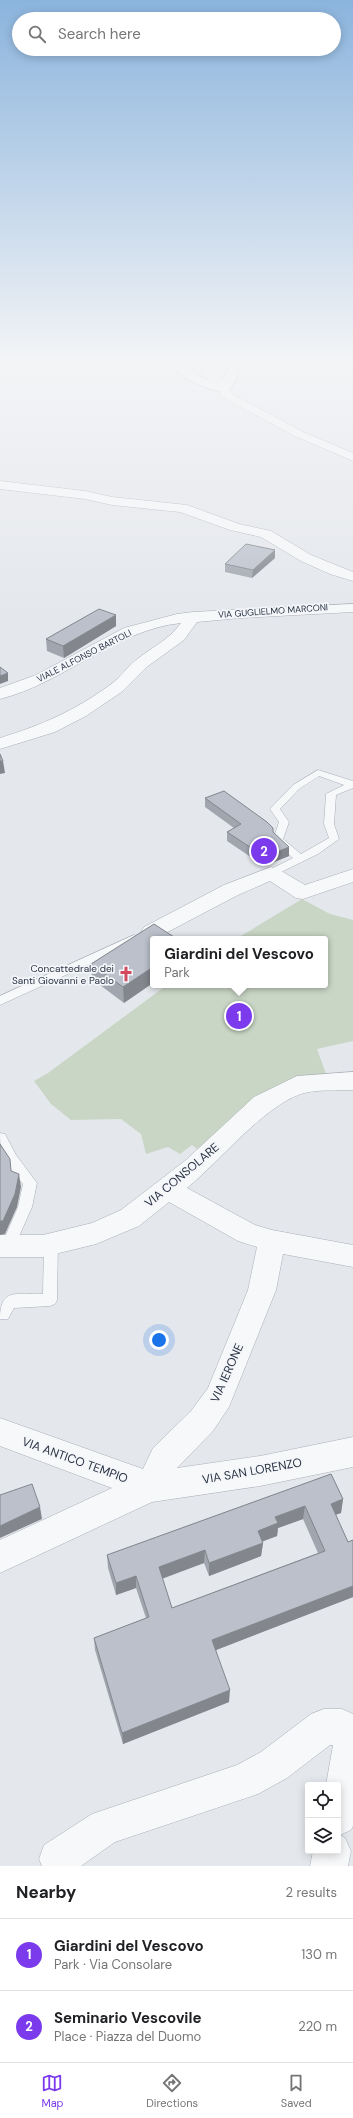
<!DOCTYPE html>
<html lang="en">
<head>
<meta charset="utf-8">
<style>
  :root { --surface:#fff; --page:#f2f2f2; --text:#202124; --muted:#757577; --line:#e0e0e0; --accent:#7c3aed }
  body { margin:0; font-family:"DM Sans",sans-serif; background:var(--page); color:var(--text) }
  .controls { position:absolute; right:12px; bottom:12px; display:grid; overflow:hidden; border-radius:4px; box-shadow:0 2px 10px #0003 }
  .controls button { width:36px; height:36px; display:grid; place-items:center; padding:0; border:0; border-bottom:1px solid var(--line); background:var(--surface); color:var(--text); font:20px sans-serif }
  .you { position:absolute; left:159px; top:1340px; width:14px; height:14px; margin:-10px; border:3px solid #fff; border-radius:50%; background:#1a73e8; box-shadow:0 0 0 6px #1a73e833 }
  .badge { display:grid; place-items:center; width:26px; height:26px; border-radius:50%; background:var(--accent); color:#fff; font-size:13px; font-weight:700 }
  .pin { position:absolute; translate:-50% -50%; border:2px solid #fff; box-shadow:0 1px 4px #0006 }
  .popup { position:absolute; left:150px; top:936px; width:178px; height:52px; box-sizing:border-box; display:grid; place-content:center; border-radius:4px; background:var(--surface); filter:drop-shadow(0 1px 3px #0005); font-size:13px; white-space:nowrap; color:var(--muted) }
  .popup b { font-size:15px; color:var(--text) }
  .popup::after { content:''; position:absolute; left:50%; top:100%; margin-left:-8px; border:8px solid transparent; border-top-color:var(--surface) }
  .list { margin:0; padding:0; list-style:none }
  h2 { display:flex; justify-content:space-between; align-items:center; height:52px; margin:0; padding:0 16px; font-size:17px }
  h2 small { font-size:13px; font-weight:400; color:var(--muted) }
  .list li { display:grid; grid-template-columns:26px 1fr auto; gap:12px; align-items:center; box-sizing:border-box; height:72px; padding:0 16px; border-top:1px solid var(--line) }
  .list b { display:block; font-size:15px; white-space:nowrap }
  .list p { margin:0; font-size:13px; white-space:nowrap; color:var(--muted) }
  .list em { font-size:13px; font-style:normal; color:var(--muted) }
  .icon { flex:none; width:22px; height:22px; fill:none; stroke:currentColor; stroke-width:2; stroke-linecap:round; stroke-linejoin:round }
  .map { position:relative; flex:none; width:353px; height:1866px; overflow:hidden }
  .search { position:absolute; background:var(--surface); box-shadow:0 2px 10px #0003; left:12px; right:12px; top:12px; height:44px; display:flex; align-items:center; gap:10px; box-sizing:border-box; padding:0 14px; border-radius:22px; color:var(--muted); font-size:15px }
  .sheet { height:196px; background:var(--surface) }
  nav { display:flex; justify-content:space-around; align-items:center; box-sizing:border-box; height:56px; border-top:1px solid var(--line); background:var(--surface); font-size:11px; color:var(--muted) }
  nav a { display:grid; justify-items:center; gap:2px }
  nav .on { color:var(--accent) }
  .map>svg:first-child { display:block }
</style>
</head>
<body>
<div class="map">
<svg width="353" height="1866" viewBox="0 0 353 1866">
  <rect width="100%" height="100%" fill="#e4e7ec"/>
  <!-- green -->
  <path fill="#c9d6c5" d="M302,899L330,914L353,920V1041L317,1049L329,1082L303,1079L207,1156L192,1145L180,1154L168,1147L146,1154L141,1134L121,1119L71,1120L51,1104L34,1081L48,1073L167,985H325V939H236Z"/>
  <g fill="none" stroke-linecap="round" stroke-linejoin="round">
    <defs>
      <g id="lane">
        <path d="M318,770L353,781V788L336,795L334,824L339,839L318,854L275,875H267L266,873L267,871L293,858L273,840L279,822L270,809L293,785ZM319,776L344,785L326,794L324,824L329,838L301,854L283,839L289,822L280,809L299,789Z"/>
        <path d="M134,935L140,939L138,942L0,1005V996Z"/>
        <path d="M0,1133L5,1134L16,1155L37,1183L32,1207L13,1250L8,1252L3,1250L1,1246L18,1207L23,1184C7,1164 0,1160 0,1133Z"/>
        <path d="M51,1238L56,1240L58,1244L57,1300L55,1304L50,1306L14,1308L8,1319H0C0,1287 17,1295 43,1294L44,1244L46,1240Z"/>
      </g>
      <g id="street">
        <path d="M192,360H202L216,376L231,385L228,388L232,394L303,432L353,453V461L295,436L224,398L220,393V387L205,377Z"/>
        <path d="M0,481L85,491L112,497L187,505L239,524L271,531L311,555L353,572V581L330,574L301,561L261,537L230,530L180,512L112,505L85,499L0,489Z"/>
        <path d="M353,604V612L240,618L197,622L184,640L148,666L123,691L86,716L55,732L0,749V738C42,725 74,711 110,685C120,678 127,667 136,660C152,647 169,640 181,623C115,630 64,683 0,699V688L36,675L124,628L177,614L193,612Z"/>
        <path d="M271,867L278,869L305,885L353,869V882L303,899L296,898L270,881L238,895L158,937L151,939L144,937L141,932L144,927L224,885Z"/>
        <path d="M353,1072V1090C338,1091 314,1089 301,1094C264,1106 219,1162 187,1188L255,1225L272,1230L353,1245V1267L283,1254L276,1290L229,1407L213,1431L177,1468L260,1456L353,1437V1467L260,1486L152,1502L0,1573V1540L112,1488L0,1446V1418L143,1469L153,1448L191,1411L208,1388L248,1290L257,1247L238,1241L169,1202L139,1226L96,1244L43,1257H0V1235H43L92,1223L121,1210L186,1160L254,1097L297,1076Z"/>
        <path d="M324,1709H342L353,1714V1826L351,1830L340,1835L345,1838L351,1851L348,1866H310L313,1851H338V1785H326L333,1745H330L287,1778L258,1794L115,1842L81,1866H42L39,1859L44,1845L92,1814L237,1765L261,1752L311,1714Z"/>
      </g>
      <path id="secondary" d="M167,360H178L200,377L220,385L229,369L227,360H237C240,369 235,390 224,392C202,388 180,378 167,360Z"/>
    </defs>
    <!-- lane casing -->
    <use href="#lane" stroke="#a9aeb7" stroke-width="1"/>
    <!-- street casing -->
    <use href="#street" stroke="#a9aeb7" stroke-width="1"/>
    <!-- secondary casing -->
    <use href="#secondary" stroke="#a9aeb7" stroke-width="2"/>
    <!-- lane -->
    <use href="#lane" fill="#f7f8fa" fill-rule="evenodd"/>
    <!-- street -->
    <use href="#street" fill="#f7f8fa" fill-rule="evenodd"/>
    <!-- secondary -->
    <use href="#secondary" fill="#fff" fill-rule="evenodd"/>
  </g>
  <!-- wall -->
  <g fill="#a1a5ae" fill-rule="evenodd">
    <path d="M275,550V558L252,578L225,572V564Z"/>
    <path d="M116,615V626L64,658L47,651L46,639Z"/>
    <path d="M205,798L273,832L289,856L264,866L227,841V832L234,828L205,807Z"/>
    <path d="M177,939L124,1003L92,979L91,964Z"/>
    <path d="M331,1474L343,1499L341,1513L335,1515L348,1542L353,1540V1597L216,1650L229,1702L123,1744L95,1650L94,1638L146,1618L136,1588L116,1595L108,1568L107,1555ZM303,1519L318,1553L172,1608L162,1578L204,1563L209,1576L261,1556L263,1543L262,1541L277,1536L278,1528Z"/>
  </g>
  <!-- shaded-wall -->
  <g fill="#83868d">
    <path d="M275,550V558L252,578L253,570Z"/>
    <path d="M116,615V626L64,658L63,646Z"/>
    <path d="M8,673V681L0,684V676Z"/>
    <path d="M0,761H3L5,773L0,774Z"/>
    <path d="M289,847V856L264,866L265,857Z"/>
    <path d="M153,967V983L124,1003L123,987Z"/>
    <path d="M19,1174L21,1187L17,1207L5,1234L0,1235V1221Z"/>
    <path d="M343,1499L341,1513L328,1517L331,1504Z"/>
    <path d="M305,1506L303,1519L278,1528L277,1536L256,1544L258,1531L275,1517Z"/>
    <path d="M40,1507L42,1519L0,1538V1526Z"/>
    <path d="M263,1543L261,1556L209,1576V1563Z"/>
    <path d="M205,1550L204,1563L159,1580V1567Z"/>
    <path d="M136,1576V1588L116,1595V1583Z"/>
    <path d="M353,1586V1597L211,1652L212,1640Z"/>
    <path d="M230,1690L229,1702L123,1744L122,1733Z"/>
  </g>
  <!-- building -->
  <g fill="#bbc0ca" stroke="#83868d" fill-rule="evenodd">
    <path d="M246,544L275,550L253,570L225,564Z"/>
    <path d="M99,609L116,615L63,646L46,639Z"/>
    <path d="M0,667L8,673L0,676Z"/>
    <path d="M0,754L3,761H0Z"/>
    <path d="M224,791L267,822L273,828V832L289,847L265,857L227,832L241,824L205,798Z"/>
    <path d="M154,924L177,939H153V967L123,987L91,964Z"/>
    <path d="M0,1144L10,1159L11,1171L19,1174L15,1194L3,1221H0Z"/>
    <path d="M331,1474L343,1499L331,1504L348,1542L353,1540V1586L212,1640L230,1690L122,1733L94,1638L149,1617L136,1576L116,1583L107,1555ZM305,1506L325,1551L172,1608L159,1567L205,1550L209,1563L263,1543L258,1531L278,1523L275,1517Z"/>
    <path d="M32,1484L40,1507L0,1526V1495Z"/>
  </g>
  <!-- sky -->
  <linearGradient id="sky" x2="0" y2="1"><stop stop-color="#8bb4dd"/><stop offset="0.58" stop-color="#f3f4f6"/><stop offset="1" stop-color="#f3f4f6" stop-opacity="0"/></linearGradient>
  <rect width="353" height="621" fill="url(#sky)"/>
  <!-- icons -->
  <defs>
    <symbol id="church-bare" viewBox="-9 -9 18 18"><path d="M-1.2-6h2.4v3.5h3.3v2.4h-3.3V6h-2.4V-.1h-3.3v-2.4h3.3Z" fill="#d1495b" stroke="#f4f6f9" stroke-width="2.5" paint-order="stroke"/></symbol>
  </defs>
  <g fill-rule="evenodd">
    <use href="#church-bare" x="115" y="963" width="22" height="22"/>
  </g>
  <g text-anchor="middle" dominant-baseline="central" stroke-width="3.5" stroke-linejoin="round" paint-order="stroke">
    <!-- far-street labels -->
    <g font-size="9" fill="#2b3445" stroke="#f4f6f9">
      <text transform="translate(273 611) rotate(-4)">VIA GUGLIELMO MARCONI</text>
      <text transform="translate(84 656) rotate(-27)">VIALE ALFONSO BARTOLI</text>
    </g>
    <!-- poi labels -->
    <g font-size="10" fill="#2b3445" stroke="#f4f6f9" text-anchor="end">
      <text x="114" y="968">Concattedrale dei<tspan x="114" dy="12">Santi Giovanni e Paolo</tspan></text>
    </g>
    <!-- near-street labels -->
    <g font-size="12" fill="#2b3445" stroke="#f4f6f9">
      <text transform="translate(182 1175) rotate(-40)">VIA CONSOLARE</text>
      <text transform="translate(227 1373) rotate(-66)">VIA IERONE</text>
      <text transform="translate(75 1460) rotate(20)">VIA ANTICO TEMPIO</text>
      <text transform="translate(252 1471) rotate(-10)">VIA SAN LORENZO</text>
    </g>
  </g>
</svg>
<div class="controls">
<button><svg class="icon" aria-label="locate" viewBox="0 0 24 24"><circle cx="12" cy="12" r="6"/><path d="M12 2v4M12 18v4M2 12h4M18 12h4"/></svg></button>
<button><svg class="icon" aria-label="layers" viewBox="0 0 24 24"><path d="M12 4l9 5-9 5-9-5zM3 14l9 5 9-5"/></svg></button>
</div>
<div class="you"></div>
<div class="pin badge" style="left:239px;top:1016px">1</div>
<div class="popup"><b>Giardini del Vescovo</b>Park</div>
<div class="pin badge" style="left:264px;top:851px">2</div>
<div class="search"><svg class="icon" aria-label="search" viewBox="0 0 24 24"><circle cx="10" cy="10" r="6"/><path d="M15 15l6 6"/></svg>Search here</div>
</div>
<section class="sheet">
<h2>Nearby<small>2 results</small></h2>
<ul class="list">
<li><span class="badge">1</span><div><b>Giardini del Vescovo</b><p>Park · Via Consolare</p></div><em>130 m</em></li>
<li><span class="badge">2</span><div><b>Seminario Vescovile</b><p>Place · Piazza del Duomo</p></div><em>220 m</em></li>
</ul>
</section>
<nav>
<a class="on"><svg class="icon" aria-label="map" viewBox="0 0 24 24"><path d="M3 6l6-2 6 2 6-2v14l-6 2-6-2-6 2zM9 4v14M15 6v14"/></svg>Map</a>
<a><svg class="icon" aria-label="directions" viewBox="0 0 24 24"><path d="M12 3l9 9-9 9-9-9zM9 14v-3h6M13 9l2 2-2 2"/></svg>Directions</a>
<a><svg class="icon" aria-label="saved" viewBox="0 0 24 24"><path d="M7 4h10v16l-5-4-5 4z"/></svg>Saved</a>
</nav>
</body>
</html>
